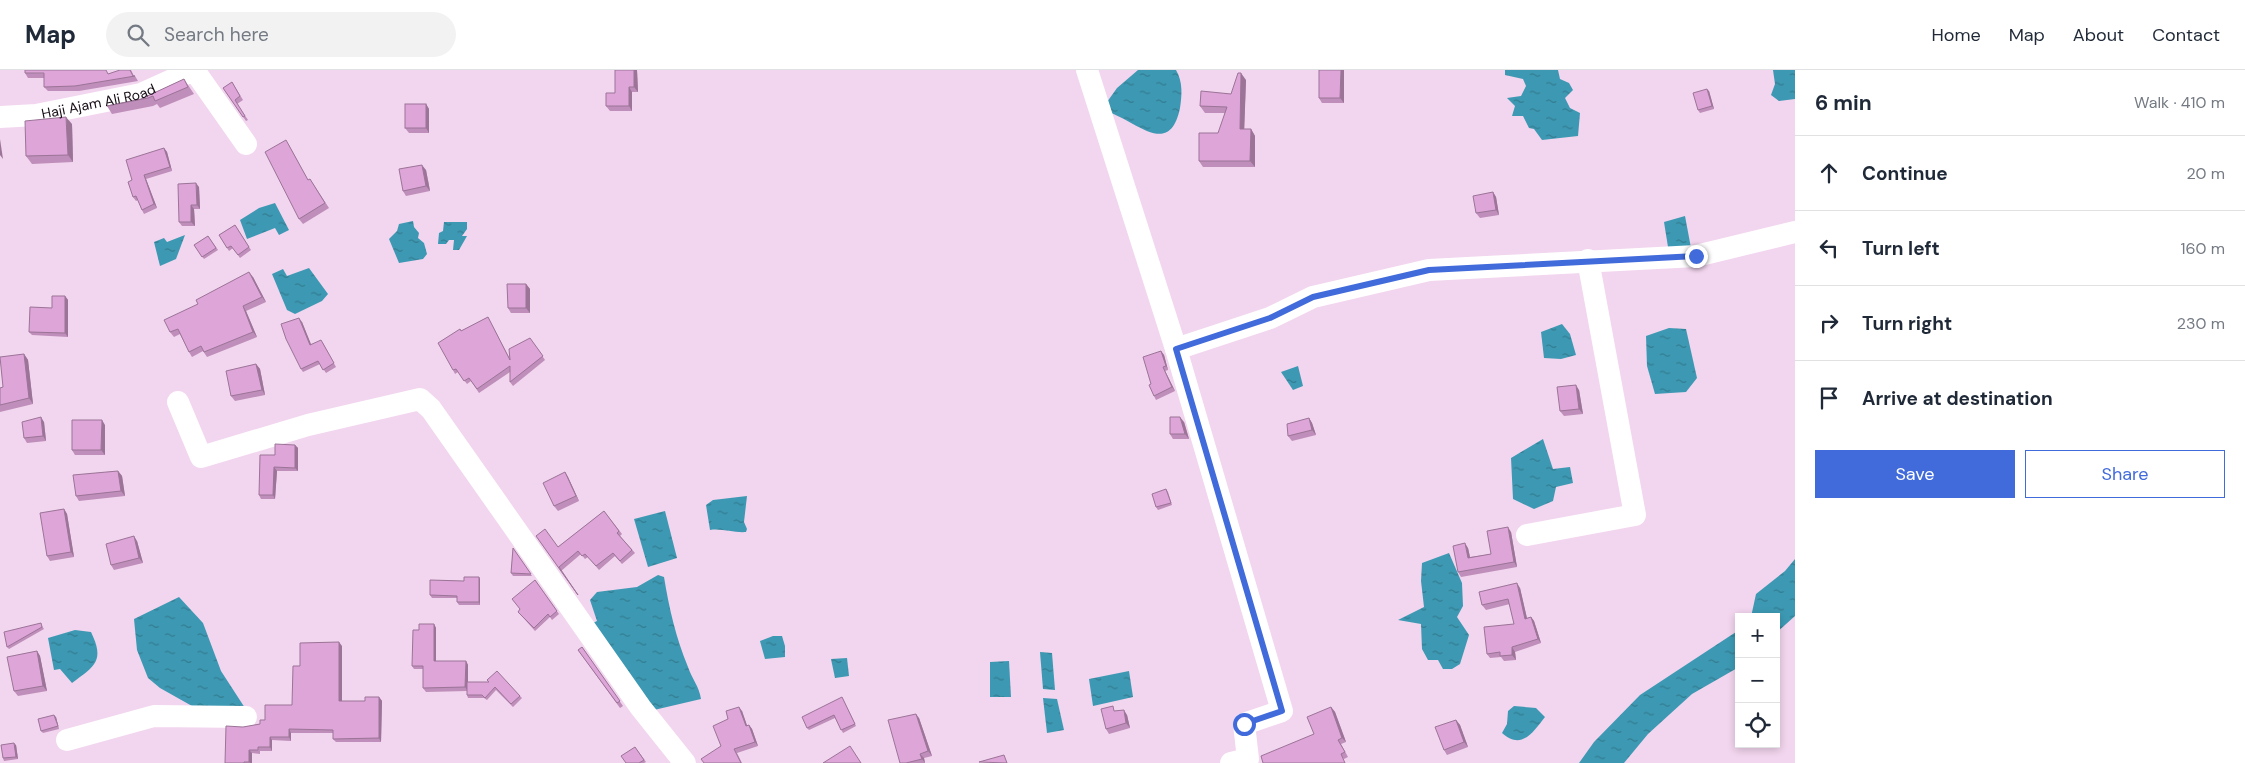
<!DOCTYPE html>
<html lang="en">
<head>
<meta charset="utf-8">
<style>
  :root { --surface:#fff; --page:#f2f2f3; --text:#1f2937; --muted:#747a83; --line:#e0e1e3; --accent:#416adb }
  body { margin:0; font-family:"DM Sans",sans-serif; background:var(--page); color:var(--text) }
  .controls { position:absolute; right:15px; bottom:15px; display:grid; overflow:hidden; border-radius:0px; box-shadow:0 2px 8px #0003 }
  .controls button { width:45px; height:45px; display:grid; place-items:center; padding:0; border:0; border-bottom:1px solid var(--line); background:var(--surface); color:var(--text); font:25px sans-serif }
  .stop { position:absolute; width:15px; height:15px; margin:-11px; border:4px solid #416adb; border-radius:50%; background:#fff }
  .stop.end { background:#416adb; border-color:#fff; box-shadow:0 1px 5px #0008 }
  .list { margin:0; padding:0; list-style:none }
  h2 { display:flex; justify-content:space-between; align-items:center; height:65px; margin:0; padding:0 20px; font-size:21px }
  h2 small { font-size:16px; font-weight:400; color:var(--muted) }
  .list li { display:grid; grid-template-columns:32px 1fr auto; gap:15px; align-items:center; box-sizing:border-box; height:75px; padding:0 20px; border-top:1px solid var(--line) }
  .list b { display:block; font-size:19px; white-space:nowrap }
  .list em { font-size:16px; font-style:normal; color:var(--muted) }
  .actions { display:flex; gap:10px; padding:15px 20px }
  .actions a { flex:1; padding:11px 0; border:1px solid var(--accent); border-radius:0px; text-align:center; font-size:18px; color:var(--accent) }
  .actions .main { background:var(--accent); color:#fff }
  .icon { flex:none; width:28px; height:28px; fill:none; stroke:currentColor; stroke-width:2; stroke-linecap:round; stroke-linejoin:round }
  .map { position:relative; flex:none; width:1795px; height:693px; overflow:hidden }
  header { display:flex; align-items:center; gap:30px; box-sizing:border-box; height:70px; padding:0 25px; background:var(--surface); border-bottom:1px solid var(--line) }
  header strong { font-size:24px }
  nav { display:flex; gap:28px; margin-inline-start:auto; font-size:18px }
  .search { width:350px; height:45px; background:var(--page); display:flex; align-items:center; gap:12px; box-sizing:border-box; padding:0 18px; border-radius:28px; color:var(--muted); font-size:19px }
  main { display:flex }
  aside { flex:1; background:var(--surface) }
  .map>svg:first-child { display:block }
</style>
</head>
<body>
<header>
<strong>Map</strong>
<div class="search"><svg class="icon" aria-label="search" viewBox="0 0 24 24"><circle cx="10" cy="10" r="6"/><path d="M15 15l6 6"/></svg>Search here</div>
<nav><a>Home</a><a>Map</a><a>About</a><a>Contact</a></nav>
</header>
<main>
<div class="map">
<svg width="1795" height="693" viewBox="0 0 1795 693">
  <defs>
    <pattern id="water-ripples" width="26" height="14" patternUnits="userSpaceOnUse" patternTransform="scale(1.25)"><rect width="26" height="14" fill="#3d99b3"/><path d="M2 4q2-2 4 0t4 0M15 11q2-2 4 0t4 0" fill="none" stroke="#327b90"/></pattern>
  </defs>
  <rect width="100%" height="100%" fill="#f2d5ee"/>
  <!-- water -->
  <g fill="url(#water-ripples)">
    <path d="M1138,0H1176C1183,12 1182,25 1180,38C1170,87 1138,53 1111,43L1107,32L1117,18Z"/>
    <path d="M1505,0H1558L1560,9L1569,13L1573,20L1565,28L1570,38L1580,43L1578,66L1542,70L1534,59L1529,58L1523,46H1512L1515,36L1507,28L1521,26L1526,16L1523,9L1505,5Z"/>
    <path d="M1773,0H1795V29L1779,31L1771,25L1775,14Z"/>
    <path d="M275,133L289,160L279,165L275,158L247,169L240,150L259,138Z"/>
    <path d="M1685,146L1691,178L1668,177L1664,152Z"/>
    <path d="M413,151L414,157L419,163L418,168L424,173L427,184L423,189L399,193L389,169L397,161L399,154Z"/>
    <path d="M444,152H467V159L462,166H467L459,180H453L454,170H449L446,174H438L439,163L443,161Z"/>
    <path d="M185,165L176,189L160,196L154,172L164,168L167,172Z"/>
    <path d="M309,198L328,224L322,231L295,244L287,240L272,204L283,199L287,206Z"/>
    <path d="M1562,254L1570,264L1576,285L1561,289L1544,288L1541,262Z"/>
    <path d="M1669,258L1686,259L1697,308L1686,322L1655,324L1647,296L1646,266Z"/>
    <path d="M1298,296L1303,316L1293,320L1281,302Z"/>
    <path d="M1543,369L1553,399L1570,397L1573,413L1556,417L1553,431L1534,439L1513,429L1511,388Z"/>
    <path d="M747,426L744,452L747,459L746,462C734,463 721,458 710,460L706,435L713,430Z"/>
    <path d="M665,441L677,488L648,497L634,449Z"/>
    <path d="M1449,483L1462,513L1463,536L1457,547L1469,565L1460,594L1452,599H1443L1438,590H1428L1422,579L1421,554L1398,550L1424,537L1421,511L1422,493Z"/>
    <path d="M1795,489V546L1776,563V547H1751L1756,524L1785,501Z"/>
    <path d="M658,505L664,507C669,538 676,568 688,597C692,609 699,616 701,629L654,640L591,554L597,551L590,530L597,522L637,517Z"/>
    <path d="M179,527L203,553L221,601L245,638L192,636L160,618L148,608L137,580L134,549Z"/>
    <path d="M75,560L91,562C105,591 95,596 72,613L60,599L54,600L48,568Z"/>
    <path d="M1739,560V597L1692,624L1648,664L1624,693H1579L1594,672L1640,625Z"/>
    <path d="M773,566H782L785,576V587L765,589L760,571Z"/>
    <path d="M1040,582L1052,583L1055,620L1043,619Z"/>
    <path d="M847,588L849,606L835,608L831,589Z"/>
    <path d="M1009,591L1011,627H990V592Z"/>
    <path d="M1129,601L1133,627L1093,636L1089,609Z"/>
    <path d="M1043,628L1057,629L1064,660L1047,663Z"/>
    <path d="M1514,636L1536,638L1545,647C1534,661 1522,681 1502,663L1507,654L1508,641Z"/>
  </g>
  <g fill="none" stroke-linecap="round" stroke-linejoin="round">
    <!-- minor -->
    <g stroke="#fff" stroke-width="22">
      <path d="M194,0L246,74"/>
      <path d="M1087,0L1176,279"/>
      <path id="s1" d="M0,47L36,45L141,24L194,0"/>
      <path d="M178,332L201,387L308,355L420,329L431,339L641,638L685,693"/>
      <path d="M1527,465L1635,445L1588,190"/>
      <path d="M67,670L154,646L246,647"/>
      <path d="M1231,693L1248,689L1244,654L1282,641L1176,279L1270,248L1313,227L1429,200L1696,186L1795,162"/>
    </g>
  </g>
  <!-- wall -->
  <g fill="#bf8eba">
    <path d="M131,0L134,6H135L138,11L79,21H48L44,17V8H28L25,3L109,4Z"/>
    <path d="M637,0L638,22H632V41H610L606,36L615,23Z"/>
    <path d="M1319,0H1344V33H1322L1319,28Z"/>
    <path d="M184,9L194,24L160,38L157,34L153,36L112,44L107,36L141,29Z"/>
    <path d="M1246,10L1244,59H1251L1255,66V97H1203L1199,91L1218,63L1225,43H1205L1200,36L1231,24Z"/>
    <path d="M232,12L243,30L237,34L248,50L246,51L223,18Z"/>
    <path d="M1709,21L1714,39L1700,43L1698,40Z"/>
    <path d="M426,34L429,39V63H409L405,58Z"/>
    <path d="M72,54L73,92L32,94L26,86Z"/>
    <path d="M289,75L308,110L310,109L329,138L303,154L299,149Z"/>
    <path d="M164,78L167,82L172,101L146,109L157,138L144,144L142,140L138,130L136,131L133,127L132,110Z"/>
    <path d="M426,100L430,121L406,126L403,121Z"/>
    <path d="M199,117L200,139H194L195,156H182L179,152Z"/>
    <path d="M1493,122L1496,127L1499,145L1480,148L1476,143Z"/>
    <path d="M235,155L251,180L240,188L233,178L229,181L219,165Z"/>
    <path d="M208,166L218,180L204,189L194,175Z"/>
    <path d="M253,207L266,232L246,241L257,267L207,287L203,281L192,287L189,282L180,264L174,267L170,262Z"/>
    <path d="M526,214L530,219V243H511L508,238Z"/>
    <path d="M65,226L68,230V267L32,265L29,262L52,238Z"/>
    <path d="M488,247L510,289L530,268L545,290L513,316L510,312V302L479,323L471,311L467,314L458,302L455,304L453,300L461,261Z"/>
    <path d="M302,252L311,275L323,273L336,297L326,303L320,294L303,302L301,299Z"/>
    <path d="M1161,281L1164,285L1168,300L1165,301L1175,321L1156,330L1154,326L1151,314Z"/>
    <path d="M24,284L28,290L33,334L0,342V318L3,317Z"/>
    <path d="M256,294L260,299L265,325L235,331L231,326Z"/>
    <path d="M1579,320L1583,344L1564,346L1560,341Z"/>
    <path d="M1309,348L1312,353L1316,365L1292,371L1288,366Z"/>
    <path d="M44,352L46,371L27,373L24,368Z"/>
    <path d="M1184,352L1189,369H1173L1170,364Z"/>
    <path d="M105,355V385H75L72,380Z"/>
    <path d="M295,375L298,378V401H277L275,429H261L259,425L275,385Z"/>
    <path d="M118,401L122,406L125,426L79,431L76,426Z"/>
    <path d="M565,402L568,407L579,431L558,441L554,436Z"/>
    <path d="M1166,419L1168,422L1172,435L1158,440L1156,437Z"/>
    <path d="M64,439L67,444L74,487L50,491L47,486Z"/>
    <path d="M604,441L622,464L620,466L635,483L622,494L615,486L599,500L588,487L585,489L581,484L561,501L580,528L536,466L558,477Z"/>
    <path d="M1511,462L1517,497L1461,507L1458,502L1468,478L1470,487L1491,484Z"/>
    <path d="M137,471L143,493L114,500L111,495Z"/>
    <path d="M513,478L532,506H513L511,503Z"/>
    <path d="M479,507L480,509V535H459L457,532V528H432L430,525L464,511Z"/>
    <path d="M535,510L559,544L552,550L550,547L535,561L518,542L520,539Z"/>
    <path d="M1520,518L1527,548L1531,547L1534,551L1541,573L1515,582L1516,590L1504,591L1501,587L1490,588L1487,584L1514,554L1510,534L1486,540L1482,535Z"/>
    <path d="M434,554L436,558V591H466L468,595V612H489L520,626L522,628L513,637L496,620L487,630L484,628H468L467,625V621L426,622L423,618V599H414L412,596L419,560Z"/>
    <path d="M42,556L44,559L9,579L7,577Z"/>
    <path d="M342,576V631H365L379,627L382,631L381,672H336L333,669V663H291V671L272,670V681H260V684L252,683V693H225L243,657L260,654L292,635L300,596Z"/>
    <path d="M582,577L623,636L620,638L578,580Z"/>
    <path d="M37,581L40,586L47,621L18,626L14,621Z"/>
    <path d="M843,629L856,656L843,663L835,648L809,660L807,658Z"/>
    <path d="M1331,637L1335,642L1346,672L1341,674L1348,687L1344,689L1314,664Z"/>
    <path d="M742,641L747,656L749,655L752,659L758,676L737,683L742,693H704L721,676L728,649Z"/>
    <path d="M1116,641L1127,645L1130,658L1109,664L1106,659Z"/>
    <path d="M56,647L59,659L43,663L41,661Z"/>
    <path d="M919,648L932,686L924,688L925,693H900Z"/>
    <path d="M1456,650L1460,655L1468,677L1447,685L1444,680Z"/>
    <path d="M16,675L18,689L4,691L3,688Z"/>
    <path d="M635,677L646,692L644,693H626Z"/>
  </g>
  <!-- shaded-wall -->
  <g fill="#9b7497">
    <path d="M634,0H637L638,22L634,17Z"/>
    <path d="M1341,0H1344V33L1340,28Z"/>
    <path d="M1241,3L1246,10L1244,66L1240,59Z"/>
    <path d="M629,17L632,22V41L629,36Z"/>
    <path d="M1707,19L1709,21L1714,39L1712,36Z"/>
    <path d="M426,34L429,39V63L426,58Z"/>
    <path d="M66,47L72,54L73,92L68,85Z"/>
    <path d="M1251,59L1255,66V97L1250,91Z"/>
    <path d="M0,69L3,89L0,85Z"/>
    <path d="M164,78L167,82L172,101L170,97Z"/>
    <path d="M422,95L426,100L430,121L426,116Z"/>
    <path d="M144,105L146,109L157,138L154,134Z"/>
    <path d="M196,113L199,117L200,139L197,135Z"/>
    <path d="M1493,122L1496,127L1499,145L1496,140Z"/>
    <path d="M191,135L194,139L195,156L191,152Z"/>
    <path d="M249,202L253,207L266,232L262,227Z"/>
    <path d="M526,214L530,219V243L526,238Z"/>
    <path d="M65,226L68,230V267L65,263Z"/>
    <path d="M243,236L246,241L257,267L253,262Z"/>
    <path d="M299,248L302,252L313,279L310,275Z"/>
    <path d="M1161,281L1164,285L1168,300L1166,296Z"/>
    <path d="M24,284L28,290L33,334L29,328Z"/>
    <path d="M256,294L260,299L265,325L262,320Z"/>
    <path d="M1163,297L1175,321L1172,317Z"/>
    <path d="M1576,315L1579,320L1583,344L1579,339Z"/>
    <path d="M41,347L44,352L46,371L43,366Z"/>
    <path d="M1180,347L1184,352L1189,369L1185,364Z"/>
    <path d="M1309,348L1312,353L1316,365L1312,360Z"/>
    <path d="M102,350L105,355V385L101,380Z"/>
    <path d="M295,375L298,378V401L295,398Z"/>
    <path d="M274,397L277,401L275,429L273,425Z"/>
    <path d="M118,401L122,406L125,426L121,421Z"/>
    <path d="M565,402L568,407L579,431L576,426Z"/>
    <path d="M64,439L67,444L74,487L71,482Z"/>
    <path d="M1508,457L1511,462L1517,497L1514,492Z"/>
    <path d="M134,466L137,471L143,493L139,488Z"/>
    <path d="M1465,473L1468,478L1471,492L1468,488Z"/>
    <path d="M479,507L480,509V535L479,532Z"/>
    <path d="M1517,513L1520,518L1528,553L1525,549Z"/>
    <path d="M1531,547L1534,551L1541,573L1538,569Z"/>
    <path d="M434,554L436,558V595L434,591Z"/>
    <path d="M339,572L342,576V635L339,631Z"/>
    <path d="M1512,577L1515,582L1516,590L1512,585Z"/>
    <path d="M37,581L40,586L47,621L43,616Z"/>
    <path d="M466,591L468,595V621L465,617Z"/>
    <path d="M379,627L382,631L381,672L379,668Z"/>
    <path d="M739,637L742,641L749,661L746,656Z"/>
    <path d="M1331,637L1335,642L1346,672L1342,668Z"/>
    <path d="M1124,640L1127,645L1130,658L1126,653Z"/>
    <path d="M916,644L919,648L932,686L928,681Z"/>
    <path d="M54,645L56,647L59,659L58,656Z"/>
    <path d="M1456,650L1460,655L1468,677L1464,672Z"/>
    <path d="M749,655L752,659L758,676L755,672Z"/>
    <path d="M289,659L291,663V671L289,667Z"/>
    <path d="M270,667L272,670V681L270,677Z"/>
    <path d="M14,673L16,675L18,689L16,687Z"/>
    <path d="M249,680L252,683V693H250L249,692Z"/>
    <path d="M920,684L924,688L925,693L922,689Z"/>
  </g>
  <!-- building -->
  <g fill="#dea5d8" stroke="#9b7497">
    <path d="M25,0H106L108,4L120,0H130L133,6H135L75,16L44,17V3H25Z"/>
    <path d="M615,0H634V17H629V36H606V23H615Z"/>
    <path d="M1319,0H1341L1340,28H1319Z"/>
    <path d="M1238,3H1241L1240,59H1251L1250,91H1199V63H1218L1227,37L1200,36L1201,21L1231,24Z"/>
    <path d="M184,9L188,17L155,31L153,26L148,28L107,36L141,29Z"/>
    <path d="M232,12L240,26L235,30L245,46L243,47L223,18Z"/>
    <path d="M1707,19L1712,36L1698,40L1693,23Z"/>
    <rect x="405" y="34" width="21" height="24"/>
    <path d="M66,47L68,85L26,86L25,51Z"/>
    <path d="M286,70L308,110L310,109L325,133L299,149L265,82Z"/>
    <path d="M164,78L170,97L144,105L154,134L142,140L136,126L133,127L128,112L132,110L126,90Z"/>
    <path d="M422,95L426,116L403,121L399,99Z"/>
    <path d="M196,113L197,135H191V152H179L178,114Z"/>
    <path d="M1493,122L1496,140L1476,143L1473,126Z"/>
    <path d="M235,155L249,177L238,185L231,176L227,178L219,165Z"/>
    <path d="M208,166L216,178L202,187L194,175Z"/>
    <path d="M249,202L262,227L243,236L253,262L204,282L201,276L189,282L178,259L170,262L164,250L198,234L196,230Z"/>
    <path d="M507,214H526V238H508Z"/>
    <path d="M52,226H65V263L29,262L30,237L52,238Z"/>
    <path d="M488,247L510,290L509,279L530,268L543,286L510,312V296L477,319L469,308L464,311L456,299L453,300L438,273L460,259L461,261Z"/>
    <path d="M299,248L310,275L321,270L334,293L323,300L318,291L301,299L286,269L281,254Z"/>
    <path d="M1161,281L1166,296L1163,297L1172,317L1154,326L1149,315L1151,314L1143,287Z"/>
    <path d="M24,284L29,328L0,335V318L3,317L0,287Z"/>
    <path d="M256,294L262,320L231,326L226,301Z"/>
    <path d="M1576,315L1579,339L1560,341L1557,317Z"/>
    <path d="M41,347L43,366L24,368L22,352Z"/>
    <path d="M1170,347H1180L1185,364H1170Z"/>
    <path d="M1309,348L1312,360L1288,366L1287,354Z"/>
    <path d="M72,350H102L101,380H72Z"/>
    <path d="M275,374L295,375V398L274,397L273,425H259L260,385H275Z"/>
    <path d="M118,401L121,421L76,426L73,405Z"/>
    <path d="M565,402L576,426L554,436L543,413Z"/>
    <path d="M1166,419L1171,433L1156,437L1152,424Z"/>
    <path d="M64,439L71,482L47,486L40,443Z"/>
    <path d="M604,441L619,461L617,463L632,480L620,491L613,483L596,496L585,484L582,486L578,481L559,497L578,525L536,466L545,459L558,477Z"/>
    <path d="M1508,457L1514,492L1458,502L1453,476L1465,473L1468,488L1491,484L1487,461Z"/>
    <path d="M134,466L139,488L111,495L106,474Z"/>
    <path d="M513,478L531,504L511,503Z"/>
    <path d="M464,507H479V532H457V526L430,525V510L464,511Z"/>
    <path d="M535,510L557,541L550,547L548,544L534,558L518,542L520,539L512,529Z"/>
    <path d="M1517,513L1525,549L1531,547L1538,569L1512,577V585L1500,586V582L1487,584L1484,557L1514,554L1508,529L1482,535L1479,522Z"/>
    <path d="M41,553L42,557L7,577L4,562Z"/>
    <path d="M419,554H434V591H466L465,617L423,618V596H412L413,560H419Z"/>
    <path d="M339,572V631H365V627H379V668L333,669V660L289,659V667H270V677H258V680H249V692H244V693H225L226,656L243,657L260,654V650H265V635H292L293,596H300V573Z"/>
    <path d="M582,577L620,631L617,633L578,580Z"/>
    <path d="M37,581L43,616L14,621L7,587Z"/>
    <path d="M497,601L520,626L511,634L495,617L485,628L482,625H467V612H489L487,610Z"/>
    <path d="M842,627L855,654L841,660L834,645L807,658L802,647Z"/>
    <path d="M1113,636L1114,641L1124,640L1126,653L1106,659L1101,639Z"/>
    <path d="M739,637L746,656L749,655L755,672L734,679L741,693H704L701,689L721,676L713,656L728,649L726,641Z"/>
    <path d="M1331,637L1342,668L1338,670L1345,682L1341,684L1345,693H1263L1261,686L1314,664L1307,647Z"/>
    <path d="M916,644L928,681L920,684L922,689L906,693H900L888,650Z"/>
    <path d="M54,645L58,656L41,661L38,649Z"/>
    <path d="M1456,650L1464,672L1444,680L1435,657Z"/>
    <path d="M14,673L16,687L3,688L1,675Z"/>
    <path d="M850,676L861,693H823Z"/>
    <path d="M635,677L644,690L639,693H626L621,686Z"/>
    <path d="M1004,685L1007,693L979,692Z"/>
  </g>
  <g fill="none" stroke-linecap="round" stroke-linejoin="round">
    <!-- route -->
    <path stroke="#416adb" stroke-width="6" d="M1244,654L1282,641L1176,279L1270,248L1313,227L1429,200L1696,186"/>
  </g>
  <g text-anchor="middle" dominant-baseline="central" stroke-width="4.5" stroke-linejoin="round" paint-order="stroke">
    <!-- street labels -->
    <g font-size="14" fill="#160c15" stroke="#fff">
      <text stroke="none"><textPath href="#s1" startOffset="100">Haji Ajam Ali Road</textPath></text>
    </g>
  </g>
</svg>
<div class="controls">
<button>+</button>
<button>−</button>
<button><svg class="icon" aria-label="locate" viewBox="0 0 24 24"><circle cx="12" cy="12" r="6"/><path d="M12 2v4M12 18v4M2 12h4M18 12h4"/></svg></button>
</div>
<div class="stop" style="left:1244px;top:654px"></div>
<div class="stop end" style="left:1696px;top:186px"></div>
</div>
<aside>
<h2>6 min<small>Walk · 410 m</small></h2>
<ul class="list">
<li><svg class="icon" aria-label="ahead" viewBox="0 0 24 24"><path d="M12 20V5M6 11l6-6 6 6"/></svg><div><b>Continue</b></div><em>20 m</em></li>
<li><svg class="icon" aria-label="left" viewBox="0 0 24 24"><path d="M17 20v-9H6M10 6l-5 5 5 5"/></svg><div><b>Turn left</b></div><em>160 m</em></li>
<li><svg class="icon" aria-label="right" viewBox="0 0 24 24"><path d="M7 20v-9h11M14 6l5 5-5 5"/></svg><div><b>Turn right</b></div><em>230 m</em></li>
<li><svg class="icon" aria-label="arrive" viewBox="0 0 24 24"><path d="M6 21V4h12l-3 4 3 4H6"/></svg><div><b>Arrive at destination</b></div></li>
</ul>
<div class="actions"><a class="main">Save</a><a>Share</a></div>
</aside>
</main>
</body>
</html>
